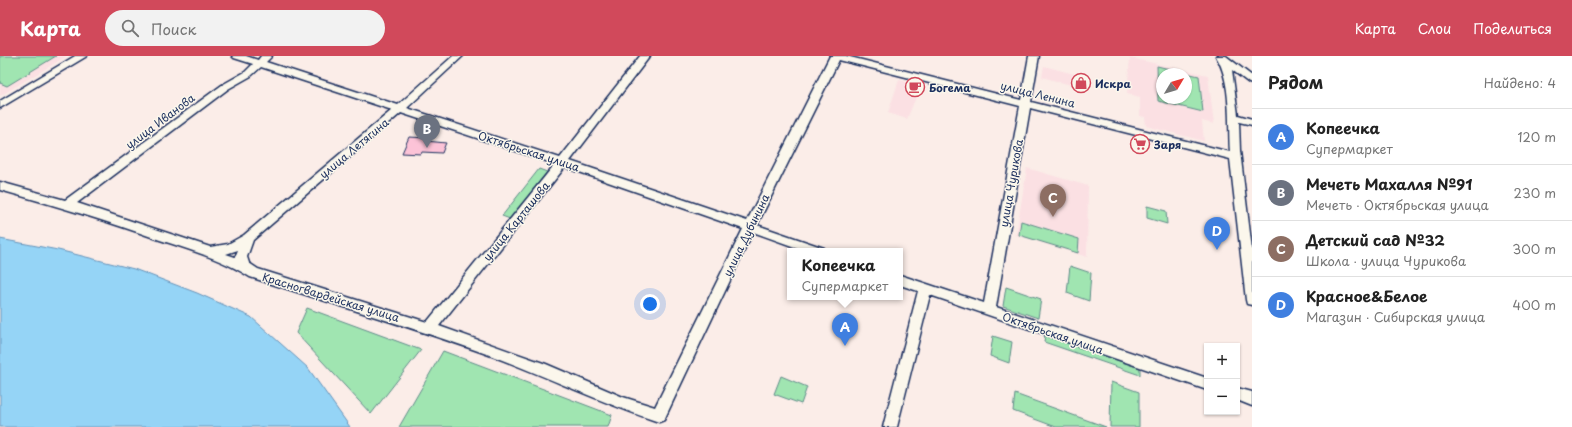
<!DOCTYPE html>
<html lang="ru">
<head>
<meta charset="utf-8">
<style>
  :root { --surface:#fff; --page:#f2f2f2; --text:#222; --muted:#767676; --line:#e0e0e0; --accent:#d1495b }
  body { margin:0; font-family:"Playpen Sans",sans-serif; background:var(--page); color:var(--text) }
  .controls { position:absolute; right:12px; bottom:12px; display:grid; overflow:hidden; border-radius:0px; box-shadow:0 1px 3px #0004 }
  .controls button { width:36px; height:36px; display:grid; place-items:center; padding:0; border:0; border-bottom:1px solid var(--line); background:var(--surface); color:var(--text); font:20px sans-serif }
  .compass { position:absolute; left:1156px; top:12px; width:36px; height:36px; border-radius:50%; background:var(--surface); box-shadow:0 1px 3px #0004; rotate:52deg }
  .you { position:absolute; left:650px; top:248px; width:14px; height:14px; margin:-10px; border:3px solid #fff; border-radius:50%; background:#1a73e8; box-shadow:0 0 0 6px #1a73e833 }
  .badge { display:grid; place-items:center; width:26px; height:26px; border-radius:50%; background:var(--accent); color:#fff; font-size:13px; font-weight:700 }
  .pin { position:absolute; translate:-50% -33px; filter:drop-shadow(0 1px 2px #0008) }
  .pin::after { content:''; position:absolute; top:21px; width:14px; height:12px; background:inherit; clip-path:polygon(0 0,100% 0,50% 100%) }
  .popup { position:absolute; left:787px; top:192px; width:116px; height:52px; box-sizing:border-box; display:grid; place-content:center; border-radius:0px; background:var(--surface); filter:drop-shadow(0 1px 3px #0005); font-size:13px; white-space:nowrap; color:var(--muted) }
  .popup b { font-size:15px; color:var(--text) }
  .popup::after { content:''; position:absolute; left:50%; top:100%; margin-left:-8px; border:8px solid transparent; border-top-color:var(--surface) }
  .list { margin:0; padding:0; list-style:none }
  h2 { display:flex; justify-content:space-between; align-items:center; height:52px; margin:0; padding:0 16px; font-size:17px }
  h2 small { font-size:13px; font-weight:400; color:var(--muted) }
  .list li { display:grid; grid-template-columns:26px 1fr auto; gap:12px; align-items:center; box-sizing:border-box; height:56px; padding:0 16px; border-top:1px solid var(--line) }
  .list b { display:block; font-size:15px; white-space:nowrap }
  .list p { margin:0; font-size:13px; white-space:nowrap; color:var(--muted) }
  .list em { font-size:13px; font-style:normal; color:var(--muted) }
  .icon { flex:none; width:22px; height:22px; fill:none; stroke:currentColor; stroke-width:2; stroke-linecap:round; stroke-linejoin:round }
  .map { position:relative; flex:none; width:1252px; height:371px; overflow:hidden }
  header { display:flex; align-items:center; gap:24px; box-sizing:border-box; height:56px; padding:0 20px; background:var(--accent); color:#fff }
  header strong { font-size:19px }
  nav { display:flex; gap:22px; margin-inline-start:auto; font-size:14px }
  .search { width:280px; height:36px; background:var(--page); display:flex; align-items:center; gap:10px; box-sizing:border-box; padding:0 14px; border-radius:22px; color:var(--muted); font-size:15px }
  main { display:flex }
  aside { flex:1; background:var(--surface) }
  .map>svg:first-child { display:block }
</style>
</head>
<body>
<header>
<strong>Карта</strong>
<div class="search"><svg class="icon" aria-label="search" viewBox="0 0 24 24"><circle cx="10" cy="10" r="6"/><path d="M15 15l6 6"/></svg>Поиск</div>
<nav><a>Карта</a><a>Слои</a><a>Поделиться</a></nav>
</header>
<main>
<div class="map">
<svg width="1252" height="371" viewBox="0 0 1252 371">
  <rect width="100%" height="100%" fill="#fbede8"/>
  <filter id="ink" filterUnits="userSpaceOnUse"><feTurbulence type="fractalNoise" baseFrequency=".025" numOctaves="2"/><feDisplacementMap in="SourceGraphic" scale="8" xChannelSelector="R" yChannelSelector="G"/><feConvolveMatrix kernelMatrix="1 2 1 2 8 2 1 2 1" color-interpolation-filters="sRGB"/></filter>
  <g filter="url(#ink)">
    <!-- built -->
    <g fill="#fbe0e3" fill-rule="evenodd">
      <path d="M0,0H67L0,40Z"/>
      <path d="M1130,2L1208,19L1214,68L1202,65L1204,85L1146,70L1145,61L1140,60V41L1127,38ZM1162,18H1186V42H1162Z"/>
      <path d="M1044,10L1085,21V33L1042,21Z"/>
      <path d="M899,24L921,29L907,63L888,57Z"/>
      <path d="M1027,112L1088,130L1087,201L1016,179Z"/>
    </g>
    <!-- green -->
    <g fill="#a0e5b1" stroke="#5e8a88" fill-rule="evenodd">
      <path d="M0,0H56L7,30L0,27Z"/>
      <path d="M1157,10L1199,20L1203,56L1158,45ZM1162,18H1186V42H1162Z"/>
      <path d="M539,113L547,116L510,163L502,160Z"/>
      <path d="M1147,150L1166,155L1167,168L1147,162Z"/>
      <path d="M1021,165L1079,183L1078,197L1019,179Z"/>
      <path d="M1070,210L1091,217L1089,245L1067,237Z"/>
      <path d="M1006,231L1041,243L1038,262L1003,250Z"/>
      <path d="M307,252L421,294L371,358L296,277Z"/>
      <path d="M1045,279L1140,312V319L1044,286Z"/>
      <path d="M993,280L1012,286L1009,307L990,300Z"/>
      <path d="M443,295L612,359L608,371H399Z"/>
      <path d="M781,320L807,331L801,348L774,338Z"/>
      <path d="M1111,326L1139,336V371H1110Z"/>
      <path d="M1015,338L1106,371H1056L1013,355Z"/>
    </g>
    <!-- water -->
    <path fill="#95d4f6" stroke="#6492b9" d="M0,183L58,194L134,213L197,237L251,261L308,312L350,371H0Z"/>
    <!-- building -->
    <path fill="#fcc3d7" stroke="#1b2f5e" d="M409,81L427,82L426,85L446,87L445,89L442,97L422,96L421,98L402,97Z"/>
    <g fill="none" stroke-linecap="round" stroke-linejoin="round">
      <defs>
        <g id="minor">
          <path d="M75,0H87L0,52V45Z"/>
          <path d="M232,0H246L258,4L261,0H272L266,6L398,49L453,0H463L407,52L560,102L640,0H650L570,105L747,165L830,0H846L1021,44L1029,0H1039L1031,46L1230,96C1228,65 1232,27 1216,0H1226L1252,20V28L1249,27L1232,14L1238,59L1252,63V69L1239,66L1240,95L1252,194V249L1247,248L1246,244L1230,103L1030,52L996,251L1207,322V334L930,239L897,371H883L918,235L900,229V219L984,247L1020,50L839,4L757,169L824,192L826,195H806L753,176L664,364L659,366C602,347 548,321 492,300C412,271 330,247 250,221C222,203 190,194 160,184C107,165 54,149 0,134V126L65,144L222,29L245,16L253,8L234,2ZM261,11L392,54L244,179L228,188L210,191L77,147L228,33L251,20ZM401,57L555,108L427,266L258,213L249,207L247,201L253,184ZM565,111L743,173L655,351L623,341L546,308L439,270ZM238,194L235,201L226,198Z"/>
          <path d="M1237,332L1252,336V350L1237,344Z"/>
        </g>
      </defs>
      <!-- minor casing -->
      <use href="#minor" stroke="#1b2f5e" stroke-width="3"/>
      <!-- minor -->
      <use href="#minor" fill="#fbf7ec" fill-rule="evenodd"/>
    </g>
  </g>
  <!-- icons -->
  <defs>
    <symbol id="shop-ring" viewBox="-11 -11 22 22"><circle r="9.5" fill="#fbf7ec" stroke="#d1495b" stroke-width="1.5"/><path d="M-5-2.5h2.3a2.7 3.5 0 0 1 5.4 0H5L5.5 6h-11ZM-1.5-2.5h3a1.5 2.3 0 0 0-3 0Z" fill="#d1495b"/></symbol>
    <symbol id="cafe-ring" viewBox="-11 -11 22 22"><circle r="9.5" fill="#fbf7ec" stroke="#d1495b" stroke-width="1.5"/><path d="M-5.5-4.5H6V0H3Q3 3.5 0 3.5H-2.5Q-5.5 3.5-5.5 0ZM3-3.2v2h1.7v-2ZM-6 4.5H4V6H-6Z" fill="#d1495b"/></symbol>
    <symbol id="supermarket-ring" viewBox="-11 -11 22 22"><circle r="9.5" fill="#fbf7ec" stroke="#d1495b" stroke-width="1.5"/><path d="M-6-5.5h2.5l.6 2H6L4.5 2H-2.5L-4.4-4H-6ZM-1.5 3.2a1.3 1.3 0 1 0 .1 0ZM3 3.2a1.3 1.3 0 1 0 .1 0Z" fill="#d1495b"/></symbol>
  </defs>
  <g fill-rule="evenodd">
    <use href="#shop-ring" x="1070" y="16" width="22" height="22"/>
    <use href="#cafe-ring" x="904" y="20" width="22" height="22"/>
    <use href="#supermarket-ring" x="1129" y="77" width="22" height="22"/>
  </g>
  <g text-anchor="middle" dominant-baseline="central" stroke-width="3" stroke-linejoin="round" paint-order="stroke">
    <!-- poi labels -->
    <g font-size="11" font-weight="bold" fill="#1b2f5e" stroke="#fbf7ec" text-anchor="start">
      <text x="1095" y="27">Искра</text>
      <text x="929" y="31">Богема</text>
      <text x="1154" y="88">Заря</text>
    </g>
    <!-- street labels -->
    <g font-size="11" fill="#1b2f5e" stroke="#fbf7ec">
      <text transform="translate(1038 38) rotate(14)">улица Ленина</text>
      <text transform="translate(160 65) rotate(-37)">улица Иванова</text>
      <text transform="translate(354 92) rotate(-40)">улица Летягина</text>
      <text transform="translate(529 95) rotate(18)">Октябрьская улица</text>
      <text transform="translate(1011 127) rotate(-80)">улица Чурикова</text>
      <text transform="translate(516 165) rotate(-51)">улица Карташова</text>
      <text transform="translate(746 179) rotate(-64)">улица Дубинина</text>
      <text transform="translate(331 241) rotate(17)">Красногвардейская улица</text>
      <text transform="translate(1053 277) rotate(19)">Октябрьская улица</text>
    </g>
  </g>
</svg>
<div class="controls">
<button>+</button>
<button>−</button>
</div>
<svg class="compass" viewBox="-18 -18 36 36"><path d="M0-13l5 13h-10z" fill="#e53935"/><path d="M0 13l5-13h-10z" fill="#767676"/></svg>
<div class="you"></div>
<div class="pin badge" style="left:845px;top:290px;background:#3f7fe0">A</div>
<div class="popup"><b>Копеечка</b>Супермаркет</div>
<div class="pin badge" style="left:427px;top:92px;background:#6b7280">B</div>
<div class="pin badge" style="left:1053px;top:161px;background:#8d6e63">C</div>
<div class="pin badge" style="left:1217px;top:194px;background:#3f7fe0">D</div>
</div>
<aside>
<h2>Рядом<small>Найдено: 4</small></h2>
<ul class="list">
<li><span class="badge" style="background:#3f7fe0">A</span><div><b>Копеечка</b><p>Супермаркет</p></div><em>120 m</em></li>
<li><span class="badge" style="background:#6b7280">B</span><div><b>Мечеть Махалля №91</b><p>Мечеть · Октябрьская улица</p></div><em>230 m</em></li>
<li><span class="badge" style="background:#8d6e63">C</span><div><b>Детский сад №32</b><p>Школа · улица Чурикова</p></div><em>300 m</em></li>
<li><span class="badge" style="background:#3f7fe0">D</span><div><b>Красное&amp;Белое</b><p>Магазин · Сибирская улица</p></div><em>400 m</em></li>
</ul>
</aside>
</main>
</body>
</html>
